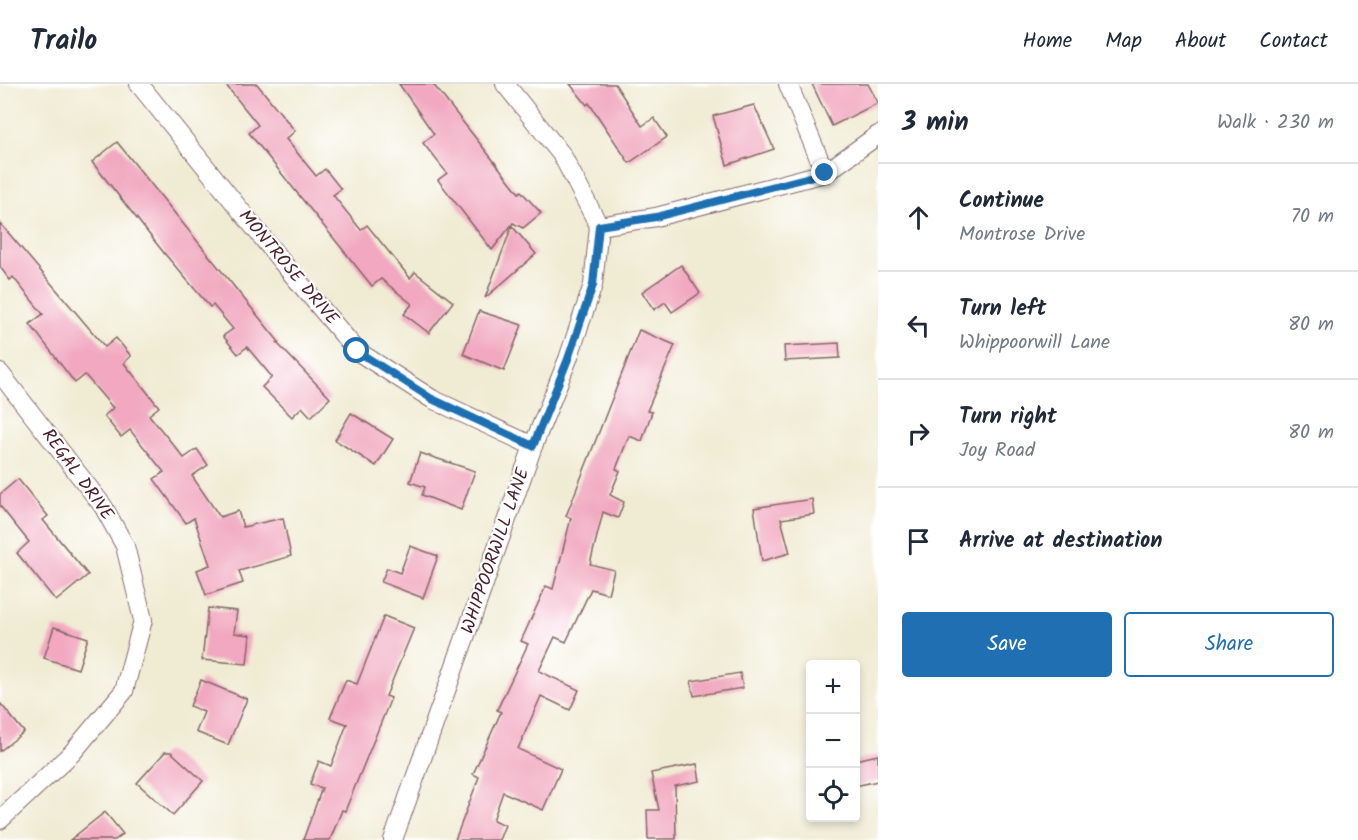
<!DOCTYPE html>
<html lang="en">
<head>
<meta charset="utf-8">
<style>
  :root { --surface:#fff; --page:#f2f2f3; --text:#1f2937; --muted:#747a83; --line:#e0e1e3; --accent:#1f6fb2 }
  body { margin:0; font-family:Kalam,sans-serif; background:var(--page); color:var(--text) }
  .controls { position:absolute; right:18px; bottom:18px; display:grid; overflow:hidden; border-radius:6px; box-shadow:0 3px 9px #0003 }
  .controls button { width:54px; height:54px; display:grid; place-items:center; padding:0; border:0; border-bottom:2px solid var(--line); background:var(--surface); color:var(--text); font:30px sans-serif }
  .stop { position:absolute; width:18px; height:18px; margin:-14px; border:4px solid #1f6fb2; border-radius:50%; background:#fff }
  .stop.end { background:#1f6fb2; border-color:#fff; box-shadow:0 2px 6px #0008 }
  .list { margin:0; padding:0; list-style:none }
  h2 { display:flex; justify-content:space-between; align-items:center; height:78px; margin:0; padding:0 24px; font-size:26px }
  h2 small { font-size:20px; font-weight:400; color:var(--muted) }
  .list li { display:grid; grid-template-columns:39px 1fr auto; gap:18px; align-items:center; box-sizing:border-box; height:108px; padding:0 24px; border-top:2px solid var(--line) }
  .list b { display:block; font-size:22px; white-space:nowrap }
  .list p { margin:0; font-size:20px; white-space:nowrap; color:var(--muted) }
  .list em { font-size:20px; font-style:normal; color:var(--muted) }
  .actions { display:flex; gap:12px; padding:18px 24px }
  .actions a { flex:1; padding:14px 0; border:2px solid var(--accent); border-radius:6px; text-align:center; font-size:21px; color:var(--accent) }
  .actions .main { background:var(--accent); color:#fff }
  .icon { flex:none; width:33px; height:33px; fill:none; stroke:currentColor; stroke-width:2; stroke-linecap:round; stroke-linejoin:round }
  .map { position:relative; flex:none; width:878px; height:756px; overflow:hidden }
  header { display:flex; align-items:center; gap:36px; box-sizing:border-box; height:84px; padding:0 30px; background:var(--surface); border-bottom:2px solid var(--line) }
  header strong { font-size:28px }
  nav { display:flex; gap:33px; margin-inline-start:auto; font-size:21px }
  main { display:flex }
  aside { flex:1; background:var(--surface) }
  .map>svg:first-child { display:block }
</style>
</head>
<body>
<header>
<strong>Trailo</strong>
<nav><a>Home</a><a>Map</a><a>About</a><a>Contact</a></nav>
</header>
<main>
<div class="map">
<svg width="878" height="756" viewBox="0 0 878 756">
  <rect width="100%" height="100%" fill="#fff"/>
  <filter id="ink" filterUnits="userSpaceOnUse"><feTurbulence type="fractalNoise" baseFrequency=".0167" numOctaves="2"/><feDisplacementMap in="SourceGraphic" scale="12" xChannelSelector="R" yChannelSelector="G"/><feConvolveMatrix kernelMatrix="1 2 1 2 8 2 1 2 1" color-interpolation-filters="sRGB"/></filter>
  <filter id="wash" filterUnits="userSpaceOnUse"><feTurbulence type="fractalNoise" baseFrequency=".008" numOctaves="4" result="noise"/><feDisplacementMap in="SourceGraphic" scale="24" xChannelSelector="R" yChannelSelector="G"/><feGaussianBlur stdDeviation="1.35" result="paint"/><feColorMatrix in="noise" values="0 0 0 0 0 0 0 0 0 0 0 0 0 0 0 0 0 1.4 0 .05"/><feComposite in="paint" operator="in"/></filter>
  <g filter="url(#wash)">
    <rect width="100%" height="100%" fill="#f0ebd3"/>
    <g id="blocks">
      <!-- building -->
      <g fill="#f1a8c0">
        <path d="M225,0H257L295,47L286,55L316,92L325,85L341,105L333,111L361,146L367,141L410,194L415,188L453,218L429,249L404,230L412,220L381,195L372,202L249,49L258,41Z"/>
        <path d="M399,0H433L519,109L521,107L541,129L523,144L513,139L492,166L438,96L447,89L423,59L434,50Z"/>
        <path d="M570,0H615L642,42L654,34L667,53L629,79L589,19L587,21Z"/>
        <path d="M812,0H868L878,19L832,42Z"/>
        <path d="M754,21L774,65L727,81L713,32Z"/>
        <path d="M117,58L279,258L277,259L330,314L311,333L302,323L292,333L262,303L272,293L247,263L238,270L223,252L233,245L213,221L210,223L164,169L92,78Z"/>
        <path d="M0,139L105,263L116,254L131,272L124,279L159,323L149,331L184,374L197,365L208,381L192,392L220,433L238,427L243,443L283,434L291,472L239,487L243,499L206,511L197,486L210,481L194,434L186,439L154,395L164,388L130,346L121,353L104,332L113,324L85,291L75,299L30,240L43,230L13,193L10,196L0,183Z"/>
        <path d="M512,142L536,170L485,214Z"/>
        <path d="M681,181L700,209L672,228L665,218L654,226L642,208Z"/>
        <path d="M479,227L522,241L504,287L463,270Z"/>
        <path d="M639,246L675,261L647,327L652,328L642,357L629,352L616,385L620,387L610,411L624,418L618,434L603,428L590,480L614,486L608,510L591,505L566,558L555,553L539,587L579,606L570,626L541,612L518,665L561,685L543,726L503,708L493,736L505,741L499,756H455L479,693L473,690L501,628L497,626L528,560L521,557L546,502L553,505L571,434L566,432Z"/>
        <path d="M839,259L840,274L785,277L784,262Z"/>
        <path d="M351,329L393,355L376,382L335,356Z"/>
        <path d="M420,369L475,387L461,426L422,411L425,403L410,398Z"/>
        <path d="M18,395L48,432L43,436L88,491L56,517L17,469L29,458L0,422V410Z"/>
        <path d="M812,415L814,430L781,435L790,469L762,477L754,424Z"/>
        <path d="M410,462L438,472L423,514L381,498L387,484L400,489Z"/>
        <path d="M208,524L237,527L234,549L250,551L247,580L202,576Z"/>
        <path d="M384,532L414,544L386,612L391,614L345,727L342,726L330,756H303L322,704L310,700L319,677L331,682L347,640L330,634L346,596L357,600Z"/>
        <path d="M54,543L88,554L78,585L44,574Z"/>
        <path d="M740,589L743,604L694,612L691,597Z"/>
        <path d="M201,596L247,615L228,661L196,648L204,628L190,622Z"/>
        <path d="M0,619L24,648L0,667Z"/>
        <path d="M165,668H171L203,697L173,731L137,699Z"/>
        <path d="M878,671V697L855,702V676Z"/>
        <path d="M697,680L700,697L675,702L676,755H648L647,726H659L651,689Z"/>
        <path d="M105,728L123,750L115,756H70Z"/>
      </g>
    </g>
  </g>
  <g filter="url(#ink)">
    <use href="#blocks" fill-opacity="0" stroke="#846666" stroke-width="1.5"/>
    <g fill="none" stroke-linecap="round" stroke-linejoin="round">
      <defs>
        <g id="minor">
          <path d="M139,0L282,178L357,267L432,315L533,362"/>
          <path d="M505,0L562,71L599,142"/>
          <path d="M788,0L825,89"/>
          <path d="M599,142L656,133L825,89L878,51"/>
          <path d="M0,289L103,422L125,462L143,536L124,607L72,669L0,736"/>
          <path d="M393,756L533,362L568,275L593,201L599,142"/>
        </g>
      </defs>
      <!-- minor casing -->
      <use href="#minor" stroke="#846666" stroke-width="20"/>
      <!-- minor -->
      <use href="#minor" stroke="#fff" stroke-width="18"/>
    </g>
  </g>
  <g fill="none" stroke-linecap="round" stroke-linejoin="round" filter="url(#ink)">
    <!-- route -->
    <path stroke="#1f6fb2" stroke-width="8" d="M357,267L432,315L533,362L568,275L593,201L599,142L656,133L825,89"/>
  </g>
  <g text-anchor="middle" dominant-baseline="central" stroke-width="4.5" stroke-linejoin="round" paint-order="stroke">
    <!-- street labels -->
    <g font-size="18" fill="#4a1f2b" stroke="#fff">
      <text transform="translate(288 184) rotate(50)">MONTROSE DRIVE</text>
      <text transform="translate(77 391) rotate(54)">REGAL DRIVE</text>
      <text transform="translate(496 467) rotate(-71)">WHIPPOORWILL LANE</text>
    </g>
  </g>
</svg>
<div class="controls">
<button>+</button>
<button>−</button>
<button><svg class="icon" aria-label="locate" viewBox="0 0 24 24"><circle cx="12" cy="12" r="6"/><path d="M12 2v4M12 18v4M2 12h4M18 12h4"/></svg></button>
</div>
<div class="stop" style="left:357px;top:267px"></div>
<div class="stop end" style="left:825px;top:89px"></div>
</div>
<aside>
<h2>3 min<small>Walk · 230 m</small></h2>
<ul class="list">
<li><svg class="icon" aria-label="ahead" viewBox="0 0 24 24"><path d="M12 20V5M6 11l6-6 6 6"/></svg><div><b>Continue</b><p>Montrose Drive</p></div><em>70 m</em></li>
<li><svg class="icon" aria-label="left" viewBox="0 0 24 24"><path d="M17 20v-9H6M10 6l-5 5 5 5"/></svg><div><b>Turn left</b><p>Whippoorwill Lane</p></div><em>80 m</em></li>
<li><svg class="icon" aria-label="right" viewBox="0 0 24 24"><path d="M7 20v-9h11M14 6l5 5-5 5"/></svg><div><b>Turn right</b><p>Joy Road</p></div><em>80 m</em></li>
<li><svg class="icon" aria-label="arrive" viewBox="0 0 24 24"><path d="M6 21V4h12l-3 4 3 4H6"/></svg><div><b>Arrive at destination</b></div></li>
</ul>
<div class="actions"><a class="main">Save</a><a>Share</a></div>
</aside>
</main>
</body>
</html>
